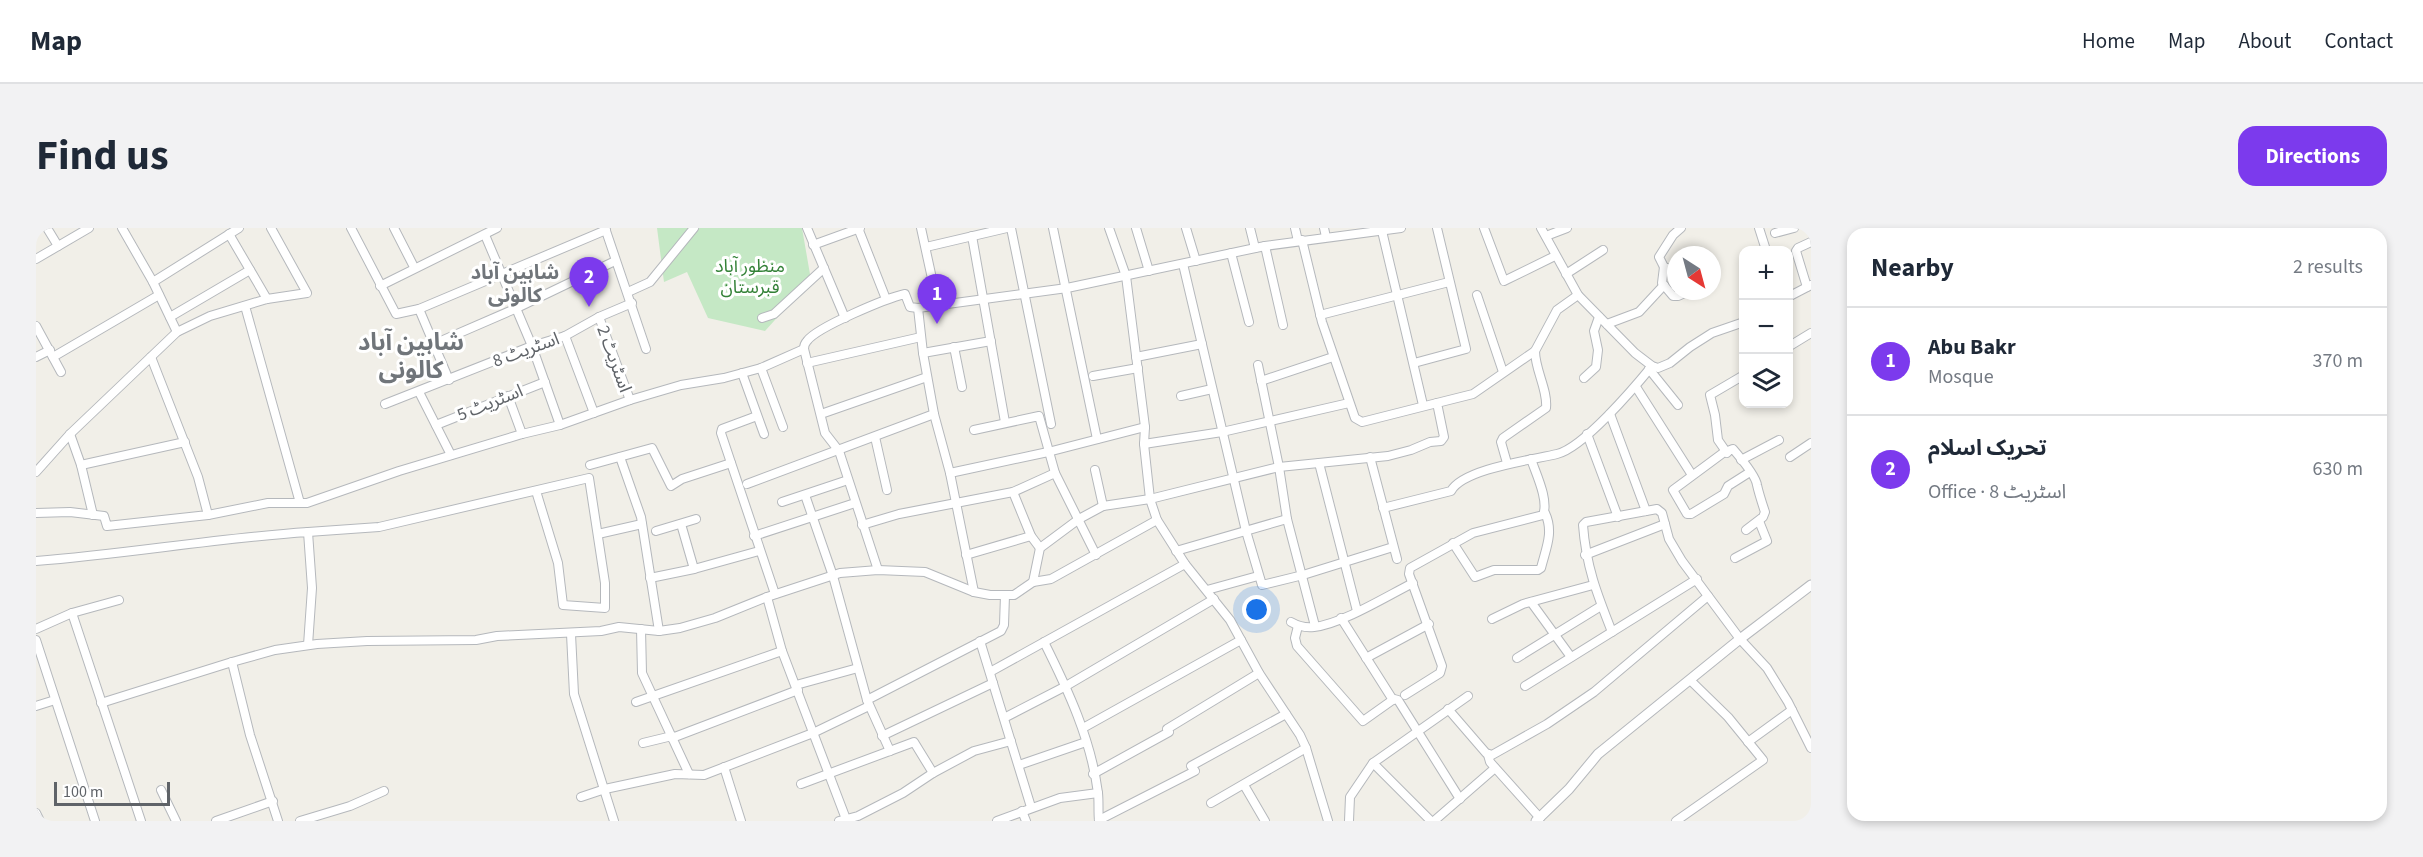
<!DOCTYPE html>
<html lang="en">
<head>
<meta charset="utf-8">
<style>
  :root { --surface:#fff; --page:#f2f2f3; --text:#1f2937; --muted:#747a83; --line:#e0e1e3; --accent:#7c3aed }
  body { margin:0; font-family:"Source Sans 3","Noto Sans Arabic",sans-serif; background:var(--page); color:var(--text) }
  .controls { position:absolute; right:18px; top:18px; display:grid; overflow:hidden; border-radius:12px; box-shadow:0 3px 9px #0003 }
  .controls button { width:54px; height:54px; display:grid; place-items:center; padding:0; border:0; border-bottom:2px solid var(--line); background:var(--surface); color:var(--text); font:30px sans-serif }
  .compass { position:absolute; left:1631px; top:18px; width:54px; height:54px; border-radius:50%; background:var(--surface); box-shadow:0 3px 9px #0003; rotate:144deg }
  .scale { position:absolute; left:18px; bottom:15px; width:116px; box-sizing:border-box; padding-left:6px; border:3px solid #5f6368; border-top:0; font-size:16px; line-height:21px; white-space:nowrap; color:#5f6368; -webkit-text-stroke:4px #fff; paint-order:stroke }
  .you { position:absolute; left:1221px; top:382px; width:21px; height:21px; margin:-15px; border:4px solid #fff; border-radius:50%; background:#1a73e8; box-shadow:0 0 0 9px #1a73e833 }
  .badge { display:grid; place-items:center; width:39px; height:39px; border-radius:50%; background:var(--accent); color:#fff; font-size:20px; font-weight:700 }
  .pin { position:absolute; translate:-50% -50px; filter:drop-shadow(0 2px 3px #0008) }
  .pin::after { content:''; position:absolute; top:32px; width:21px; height:18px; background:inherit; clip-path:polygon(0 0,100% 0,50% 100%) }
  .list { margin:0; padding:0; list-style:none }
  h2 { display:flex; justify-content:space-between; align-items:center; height:78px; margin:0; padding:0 24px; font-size:26px }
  h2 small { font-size:20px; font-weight:400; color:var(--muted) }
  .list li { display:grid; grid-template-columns:39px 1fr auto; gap:18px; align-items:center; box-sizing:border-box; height:108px; padding:0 24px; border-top:2px solid var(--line) }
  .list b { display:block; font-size:22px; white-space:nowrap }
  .list p { margin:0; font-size:20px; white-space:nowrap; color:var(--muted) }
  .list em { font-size:20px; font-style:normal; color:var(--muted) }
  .icon { flex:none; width:33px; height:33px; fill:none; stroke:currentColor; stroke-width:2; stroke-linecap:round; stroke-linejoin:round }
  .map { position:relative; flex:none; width:1775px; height:593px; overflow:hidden; border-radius:18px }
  header { display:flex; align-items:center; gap:36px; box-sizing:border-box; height:84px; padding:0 30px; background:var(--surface); border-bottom:2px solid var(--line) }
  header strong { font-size:28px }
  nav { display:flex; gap:33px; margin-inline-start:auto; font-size:21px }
  .intro { display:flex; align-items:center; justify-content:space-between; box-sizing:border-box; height:144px; padding:0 36px }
  h1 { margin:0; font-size:42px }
  .button { padding:15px 27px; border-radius:18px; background:var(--accent); color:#fff; font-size:21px; font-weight:700 }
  main { display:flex; gap:36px; padding:0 36px }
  aside { flex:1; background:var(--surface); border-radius:18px; box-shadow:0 3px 9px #0003 }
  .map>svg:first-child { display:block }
</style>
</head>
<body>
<header>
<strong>Map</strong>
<nav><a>Home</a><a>Map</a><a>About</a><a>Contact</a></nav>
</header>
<div class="intro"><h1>Find us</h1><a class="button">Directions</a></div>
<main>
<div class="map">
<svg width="1775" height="593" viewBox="0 0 1775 593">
  <rect width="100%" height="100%" fill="#f1efe8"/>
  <!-- green -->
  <path fill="#c5e8c5" d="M621,0H766L775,52L729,103L672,90L651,44L628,54Z"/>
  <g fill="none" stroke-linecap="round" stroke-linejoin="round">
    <defs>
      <g id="minor">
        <path d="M11,0L22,18"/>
        <path d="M86,0L117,54L203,0"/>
        <path d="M315,0L360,86L383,81L570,2"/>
        <path d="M358,0L378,39"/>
        <path d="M569,0L610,121"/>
        <path d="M771,0L809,90"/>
        <path d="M822,0L850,71"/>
        <path d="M885,0L902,78"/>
        <path d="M975,0L1015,196"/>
        <path d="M1017,0L1061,211"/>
        <path d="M1073,0L1090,48L1109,199L1108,216L1114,271L1121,292L1149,336L1194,392L1223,445L1264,507L1270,520L1292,593"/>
        <path d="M1100,0L1113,43"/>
        <path d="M1150,0L1160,33"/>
        <path d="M1214,0L1219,20"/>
        <path d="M1259,0L1262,13"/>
        <path d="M1288,0L1290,9"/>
        <path d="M1448,0L1468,53L1519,28"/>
        <path d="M1505,0L1542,67L1599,125L1616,138L1622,140L1634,135L1654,119L1676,105L1708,94"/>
        <path d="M1723,0L1730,22"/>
        <path d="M1346,3L1387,177"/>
        <path d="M1739,5L1758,0"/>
        <path d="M193,6L231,71"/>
        <path d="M449,7L496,118L524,197"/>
        <path d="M936,8L969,194"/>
        <path d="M1510,8L1531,0"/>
        <path d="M1266,12L1286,94L1319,190L1326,194L1401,175"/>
        <path d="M777,17L824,0"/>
        <path d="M1229,18L1247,97"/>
        <path d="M890,19L971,0"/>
        <path d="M1195,25L1213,94"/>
        <path d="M0,31L53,0"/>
        <path d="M1147,36L1210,303L1226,357L1267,347L1357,319"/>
        <path d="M1628,39L1626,55L1637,68H1642L1653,63"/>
        <path d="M1638,42L1628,39L1623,29L1637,7L1645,0"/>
        <path d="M1530,46L1567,22"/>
        <path d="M117,54L141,104"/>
        <path d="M344,58L461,0"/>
        <path d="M1771,59L1760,23L1762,20L1775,14"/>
        <path d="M592,64L614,54L658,0"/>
        <path d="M1441,67L1467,144"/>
        <path d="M1752,69L1775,57"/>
        <path d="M209,78L264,275"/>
        <path d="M383,81L413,152"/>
        <path d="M1284,87L1413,54"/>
        <path d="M134,89L214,42"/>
        <path d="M563,89L594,172"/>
        <path d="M726,90L738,86L788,40"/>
        <path d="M1571,96L1603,84L1628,57"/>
        <path d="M0,98L25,144"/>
        <path d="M529,108L558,185"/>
        <path d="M398,116L481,80L579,33"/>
        <path d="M918,119L926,159"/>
        <path d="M1752,119L1775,105"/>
        <path d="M887,125L955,113"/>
        <path d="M0,129L14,122"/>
        <path d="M17,129L123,67"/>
        <path d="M1100,129L1166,116"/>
        <path d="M771,135L885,109"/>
        <path d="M1378,135L1430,121L1401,0"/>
        <path d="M1222,137L1243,239L1251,291L1279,398"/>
        <path d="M725,140L747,199"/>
        <path d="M1613,141L1642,177"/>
        <path d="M706,145L728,206"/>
        <path d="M1057,148L1102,140"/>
        <path d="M1548,150L1560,139L1562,122L1558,103L1563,89"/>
        <path d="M1225,153L1297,129"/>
        <path d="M1600,159L1656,247"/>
        <path d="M383,164L415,227"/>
        <path d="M472,168L486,206"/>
        <path d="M1145,168L1176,161"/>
        <path d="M349,176L496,118L529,108L563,89L596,75"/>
        <path d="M785,186L891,149"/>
        <path d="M1574,186L1610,283"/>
        <path d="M721,188L686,201L685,205L739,366"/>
        <path d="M400,197L509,154"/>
        <path d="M938,202L1003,188L1019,245L1060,327"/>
        <path d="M34,206L45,237L57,287"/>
        <path d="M1551,206L1582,289"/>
        <path d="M839,209L851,262"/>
        <path d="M1108,216L1186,204L1313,175"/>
        <path d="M1691,225L1682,212L1679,187L1674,167L1708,147"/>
        <path d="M584,229L605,289L623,403"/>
        <path d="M1334,229L1361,331"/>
        <path d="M1754,229L1775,215"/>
        <path d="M1705,232L1743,212"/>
        <path d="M1283,235L1321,383"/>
        <path d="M1471,235L1465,214L1467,210L1510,180C1512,162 1499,142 1499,123"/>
        <path d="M45,237L149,214"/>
        <path d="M554,237L616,220L635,258L646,251L695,235"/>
        <path d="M1059,242L1067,278"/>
        <path d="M0,244L34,206L141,104L174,88L231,71L271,65L235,0"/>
        <path d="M914,245L1012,224L1109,199"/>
        <path d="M711,256L898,186"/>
        <path d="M977,264L995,308L1004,320"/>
        <path d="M769,267L797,348L831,472L854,523"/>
        <path d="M746,274L812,252"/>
        <path d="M1347,280L1415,263C1427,241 1495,232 1521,226C1547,220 1598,160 1616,138"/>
        <path d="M0,285L34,284L68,288L71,298L172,287L162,249L115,129"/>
        <path d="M172,287L232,275H271L363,243L486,206L524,197L594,172L645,157L688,150L725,140L768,121"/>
        <path d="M645,296L658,341"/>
        <path d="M826,297L863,286L977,264L1019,245"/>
        <path d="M1710,302L1727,289L1729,284C1726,275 1723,266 1721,257C1720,248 1703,228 1697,221L1687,225L1637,262L1651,286H1655L1688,266L1692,258L1714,244"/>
        <path d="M620,303L660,291"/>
        <path d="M272,304L343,299L553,250L569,355V380L527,377L522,335L500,263"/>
        <path d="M562,306L606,296"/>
        <path d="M718,308L819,275"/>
        <path d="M1417,315L1439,349L1458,342H1502L1505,340C1510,320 1518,304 1509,285"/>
        <path d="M1140,323L1251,291"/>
        <path d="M930,327L995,308"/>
        <path d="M1549,327L1629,296"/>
        <path d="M1699,330L1731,313L1723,293"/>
        <path d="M0,333C91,326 181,310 272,304L276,360L272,417"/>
        <path d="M842,342L803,223L789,205L768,121C768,118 769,115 771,113C781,99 851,70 869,66L874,79L882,80"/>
        <path d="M614,350L658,341L723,323"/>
        <path d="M997,354L1015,351L1121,292"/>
        <path d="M1171,362L1222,348"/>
        <path d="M938,364L914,245L898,186L887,125L882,80L1031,60L1229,18L1365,0"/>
        <path d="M731,369L746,423L810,591"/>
        <path d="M1495,374L1535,429"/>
        <path d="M36,385L105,593"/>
        <path d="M1305,390L1357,472"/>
        <path d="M1456,391L1487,376L1557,357"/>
        <path d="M1255,394C1262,398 1270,400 1278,399C1306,396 1351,368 1377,355"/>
        <path d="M1262,398L1259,410L1261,418L1327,493L1358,471L1362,472L1424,571"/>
        <path d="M0,401L36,385L83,372"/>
        <path d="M605,401L606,445L653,546"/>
        <path d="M1576,404C1561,366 1550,338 1547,297L1550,294L1621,281L1626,285L1633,311L1646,333L1704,411L1731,440L1752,474L1775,520"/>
        <path d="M535,406L538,466L578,593"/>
        <path d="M0,412L59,593"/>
        <path d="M944,413L995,579"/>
        <path d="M1008,414C1032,462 1055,511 1062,565C1063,574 1062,584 1063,593"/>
        <path d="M1330,430L1393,396"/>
        <path d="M1481,430L1565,378"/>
        <path d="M196,434L214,507L242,593"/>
        <path d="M954,444L1149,336"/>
        <path d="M760,457L822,440"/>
        <path d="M1489,458L1661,351"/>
        <path d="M1369,467L1404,445L1406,438L1373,346L1374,340L1437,305L1507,287C1513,272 1500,246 1495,231"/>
        <path d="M831,472L965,403L968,397L969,367"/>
        <path d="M600,474L746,423"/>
        <path d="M65,475L196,434L239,422L281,416L331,413L440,412L461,408L565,403L583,399L623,403L644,400L679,390L731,369L804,345L842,342L889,344L938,364L954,367H978L997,354L1004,320L1043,291L1067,278L1114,271L1243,239L1352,228L1375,222L1394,214L1405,213L1408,209L1401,175L1437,166L1499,123L1521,82L1542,67"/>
        <path d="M0,478L19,472"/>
        <path d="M1412,481L1450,525L1456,527L1511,496L1558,464L1672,368"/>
        <path d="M968,490L1030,458L1178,371"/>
        <path d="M1047,500L1205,412"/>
        <path d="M846,508L957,455"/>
        <path d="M636,510L762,462"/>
        <path d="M1712,514L1756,482"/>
        <path d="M607,515L636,508"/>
        <path d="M1452,527L1454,534L1504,590"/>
        <path d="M1337,535L1395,593"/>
        <path d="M983,537L1050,514"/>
        <path d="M688,539L705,593"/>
        <path d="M1057,546L1133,504L1131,501L1223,445"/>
        <path d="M765,556L878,514L897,545"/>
        <path d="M1208,557L1229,593"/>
        <path d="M125,562L140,593"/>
        <path d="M545,569L569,561L639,546L668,547L777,505L833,478"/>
        <path d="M1175,575L1270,520"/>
        <path d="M986,583L990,593"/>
        <path d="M0,585L4,593"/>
        <path d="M1063,592L1159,543L1155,538L1250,486"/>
        <path d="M180,593L237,573"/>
        <path d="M264,593L314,578L348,563"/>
        <path d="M803,593L822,588L867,565L897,545L938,523L975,513"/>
        <path d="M961,593L1024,570L1062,565"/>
        <path d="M1313,593L1314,569L1337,535L1432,468"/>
        <path d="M1398,593L1459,540"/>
        <path d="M1640,593L1727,532L1692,489L1654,452"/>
      </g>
      <path id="tertiary" d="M1500,593L1533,561L1562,526L1704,411L1775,357"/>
    </defs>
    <!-- minor casing -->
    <use href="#minor" stroke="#b5b8bc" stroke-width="10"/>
    <!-- tertiary casing -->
    <use href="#tertiary" stroke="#b5b8bc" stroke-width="11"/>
    <!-- minor -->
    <use href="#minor" stroke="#fff" stroke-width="8"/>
    <!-- tertiary -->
    <use href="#tertiary" stroke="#fff" stroke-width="9"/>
  </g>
  <g text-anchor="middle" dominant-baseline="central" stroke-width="6" stroke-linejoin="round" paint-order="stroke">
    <!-- park labels -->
    <g font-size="18" fill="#348238" stroke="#fff">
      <text x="714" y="38">منظور آباد<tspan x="714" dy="21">قبرستان</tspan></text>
    </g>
    <!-- street labels -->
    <g font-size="18" fill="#5f6368" stroke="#fff">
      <text transform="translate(490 122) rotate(-20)">اسٹریٹ 8</text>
      <text transform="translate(578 131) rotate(70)">اسٹریٹ 2</text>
      <text transform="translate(454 175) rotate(-22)">اسٹریٹ 5</text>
    </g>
    <!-- neighbourhood labels -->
    <g font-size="20" font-weight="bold" fill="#70757a" stroke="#fff">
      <text x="479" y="45">شاہین آباد<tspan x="479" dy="23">کالونی</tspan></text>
    </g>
    <!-- district labels -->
    <g font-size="24" font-weight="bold" fill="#70757a" stroke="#fff">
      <text x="375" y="114">شاہین آباد<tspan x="375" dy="28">کالونی</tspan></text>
    </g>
  </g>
</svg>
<div class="controls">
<button>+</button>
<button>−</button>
<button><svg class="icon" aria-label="layers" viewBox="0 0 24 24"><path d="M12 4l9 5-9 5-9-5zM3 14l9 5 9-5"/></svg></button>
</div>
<svg class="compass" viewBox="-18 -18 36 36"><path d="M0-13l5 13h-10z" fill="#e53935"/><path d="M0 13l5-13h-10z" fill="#747a83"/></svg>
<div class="scale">100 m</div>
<div class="you"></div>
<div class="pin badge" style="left:901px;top:96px">1</div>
<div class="pin badge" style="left:553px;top:79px">2</div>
</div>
<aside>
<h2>Nearby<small>2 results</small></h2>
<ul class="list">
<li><span class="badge">1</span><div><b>Abu Bakr</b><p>Mosque</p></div><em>370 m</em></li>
<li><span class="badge">2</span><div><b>تحریک اسلام</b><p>Office · اسٹریٹ 8</p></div><em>630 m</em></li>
</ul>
</aside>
</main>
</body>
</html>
